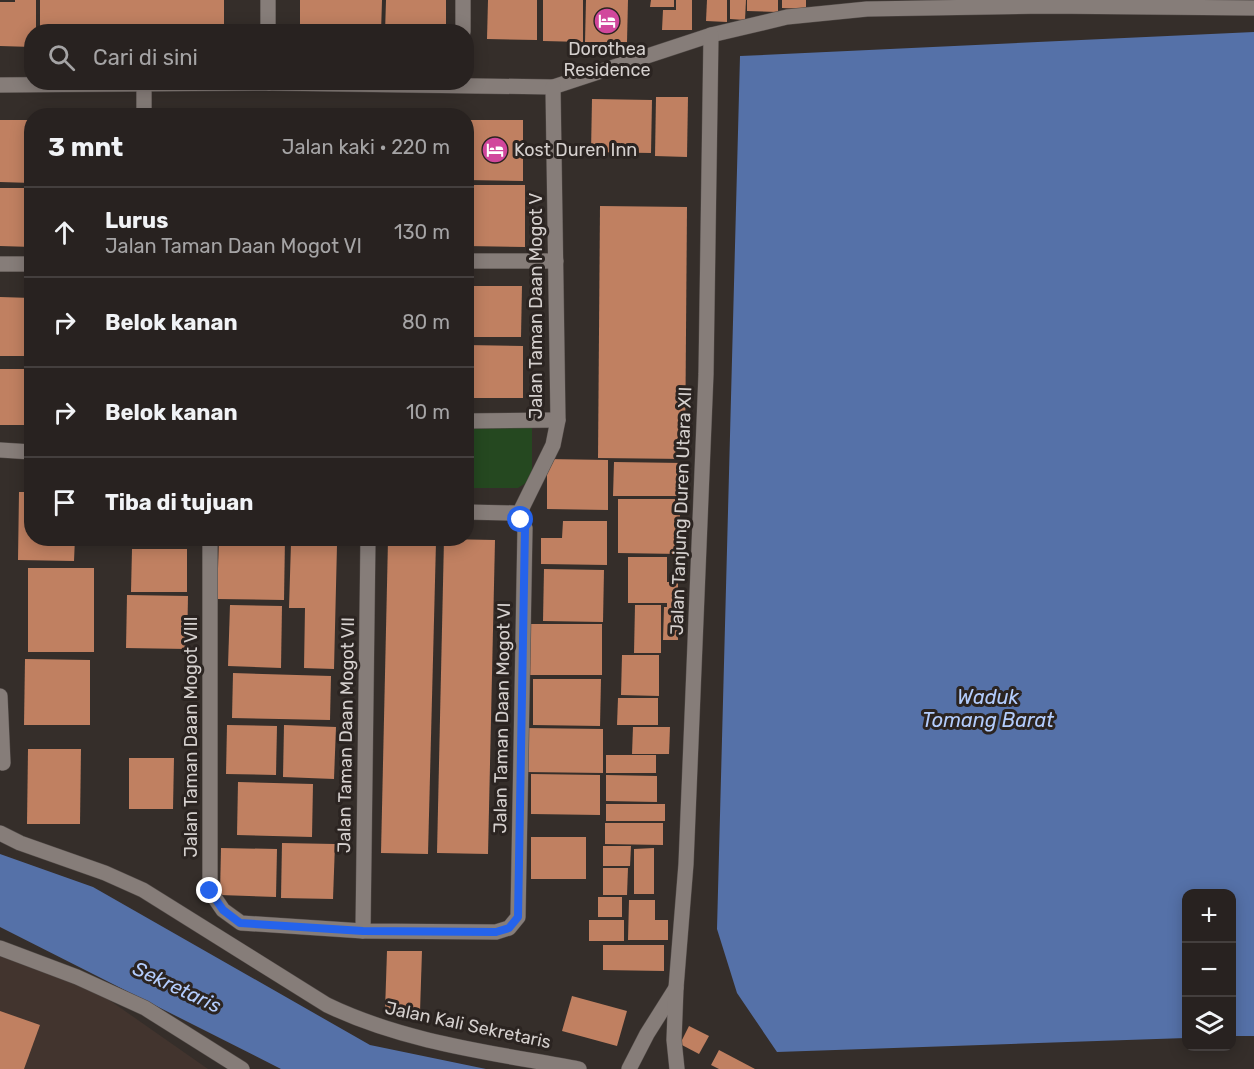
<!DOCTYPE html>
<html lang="id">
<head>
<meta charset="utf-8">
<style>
  :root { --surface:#282220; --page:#342f2d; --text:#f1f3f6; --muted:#a5a4a5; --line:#443f3e }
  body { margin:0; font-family:Rubik,sans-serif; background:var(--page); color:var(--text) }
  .controls { position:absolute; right:18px; bottom:18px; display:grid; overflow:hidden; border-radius:12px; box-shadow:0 3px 15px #0003 }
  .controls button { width:54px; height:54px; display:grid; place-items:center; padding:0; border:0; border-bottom:2px solid var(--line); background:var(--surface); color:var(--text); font:30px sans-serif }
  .stop { position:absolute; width:18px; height:18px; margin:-14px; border:4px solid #2563eb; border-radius:50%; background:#fff }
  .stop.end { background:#2563eb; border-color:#fff; box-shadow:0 2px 6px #0008 }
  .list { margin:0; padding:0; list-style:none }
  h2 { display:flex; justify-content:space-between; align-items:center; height:78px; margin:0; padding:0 24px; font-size:26px }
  h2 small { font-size:20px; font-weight:400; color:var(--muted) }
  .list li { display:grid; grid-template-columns:39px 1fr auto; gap:18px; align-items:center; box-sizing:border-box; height:90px; padding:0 24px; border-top:2px solid var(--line) }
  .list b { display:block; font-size:22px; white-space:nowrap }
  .list p { margin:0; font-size:20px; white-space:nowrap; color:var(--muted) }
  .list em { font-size:20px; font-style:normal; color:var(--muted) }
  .icon { flex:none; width:33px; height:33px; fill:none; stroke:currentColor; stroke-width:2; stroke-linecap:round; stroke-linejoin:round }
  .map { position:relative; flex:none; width:1254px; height:1069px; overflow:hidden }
  .search { position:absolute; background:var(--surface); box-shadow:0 3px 15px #0003; left:24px; top:24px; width:450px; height:66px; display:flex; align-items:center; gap:15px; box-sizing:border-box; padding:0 21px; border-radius:24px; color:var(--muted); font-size:22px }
  .panel { position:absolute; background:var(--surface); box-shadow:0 3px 15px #0003; left:24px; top:108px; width:450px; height:438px; border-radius:24px }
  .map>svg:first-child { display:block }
</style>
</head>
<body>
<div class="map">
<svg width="1254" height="1069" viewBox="0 0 1254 1069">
  <rect width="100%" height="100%" fill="#352e2a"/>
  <!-- built -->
  <path fill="#42342e" d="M0,951L82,981L208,1069H0Z"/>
  <!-- green -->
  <path fill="#254820" d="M467,423L532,425V479L518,488H467Z"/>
  <!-- water -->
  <g fill="#5571a8">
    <path d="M1254,32V1036H1232V894H1186V1038L777,1052L737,993L717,929L740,56Z"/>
    <path d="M0,854L93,887L370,1045L486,1069H281L0,927Z"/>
  </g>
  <!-- building -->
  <g fill="#c08061">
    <path d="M15,0H36V32H32V47L0,46V2H15Z"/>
    <rect x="40" y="0" width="184" height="32"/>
    <path d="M300,0H382L381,32H300Z"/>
    <path d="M386,0H446V32H385Z"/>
    <path d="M488,0H537V40L487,39Z"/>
    <path d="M543,0H583V42L543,41Z"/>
    <path d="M586,0H628L627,42H585Z"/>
    <path d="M651,0H674V7H650Z"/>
    <path d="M676,0H692V30H662L663,10H676Z"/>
    <path d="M707,0H727V22L706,21Z"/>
    <path d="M730,0H746L745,20L730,19Z"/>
    <path d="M747,0H778V12L747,11Z"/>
    <path d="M782,0H806V9L782,8Z"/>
    <path d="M656,97H688L687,157L655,156Z"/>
    <path d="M592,99L652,100L651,153L591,152Z"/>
    <path d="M0,120H32V183L0,182Z"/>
    <path d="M466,120H523V181L466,180Z"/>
    <path d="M466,185H525V247L466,246Z"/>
    <path d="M0,188H32V247L0,246Z"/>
    <path d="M600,206L687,207L685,459L598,458Z"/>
    <path d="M466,286H522L521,337H466Z"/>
    <path d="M0,297L32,298V356H0Z"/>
    <path d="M466,345L523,346V398H466Z"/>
    <rect x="0" y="369" width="32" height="56"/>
    <path d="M547,459L608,460V510L547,509Z"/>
    <path d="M614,462L683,463L682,496H613Z"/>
    <path d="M19,492H32V538H75L74,561L18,560Z"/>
    <path d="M618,499H680V554L618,553Z"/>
    <path d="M563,521H607V565L541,564V538H562Z"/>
    <path d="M143,538H184V546L143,545Z"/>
    <path d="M219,538H285L284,600L217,599Z"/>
    <path d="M444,539L495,540L488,854L437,853Z"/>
    <path d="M388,540L436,542L428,854L381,853Z"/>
    <path d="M291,543L337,545L334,669L304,668L305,608H289Z"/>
    <path d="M132,549H187V592H131Z"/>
    <path d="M628,557H667V582H678V640H663L664,607H667V603H628Z"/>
    <rect x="28" y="568" width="66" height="84"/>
    <path d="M544,569L604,570L603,622L543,621Z"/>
    <path d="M127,595L188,596L187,649L126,648Z"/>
    <path d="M230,605L282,606L281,668L228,666Z"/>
    <path d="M635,605H661V653H634Z"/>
    <rect x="529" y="624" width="73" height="51"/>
    <path d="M622,655H659V696L621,695Z"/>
    <path d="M25,659L90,660V725H24Z"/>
    <path d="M233,673L331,676L330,720L232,718Z"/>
    <path d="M533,679H601L600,726L533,725Z"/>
    <path d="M618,698H658V725H617Z"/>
    <path d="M227,725L277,726L276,775L226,774Z"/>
    <path d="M284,725L336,727L334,779L283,777Z"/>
    <path d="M633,727H670L669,754H632Z"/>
    <path d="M525,728L603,729V773L525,772Z"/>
    <path d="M28,749H81L80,824H27Z"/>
    <rect x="606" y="755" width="50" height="18"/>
    <path d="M129,758H174L173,809H129Z"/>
    <path d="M531,774L600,775V815L531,814Z"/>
    <path d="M606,775L657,776V802L606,801Z"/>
    <path d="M238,782L313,784L312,837L237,835Z"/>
    <rect x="606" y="804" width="59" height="17"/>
    <path d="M605,823H663V845L605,844Z"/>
    <rect x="531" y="837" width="55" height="42"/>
    <path d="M282,843L335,844L333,899L281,898Z"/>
    <path d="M603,846H631L630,866H603Z"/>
    <path d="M221,848L277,849L276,897L220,895Z"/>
    <path d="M654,848V894H634V849Z"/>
    <path d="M603,868H628L627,895H603Z"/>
    <rect x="598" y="897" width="24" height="20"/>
    <path d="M629,900H655V920H668V940H628Z"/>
    <rect x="589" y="920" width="35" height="21"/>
    <path d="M603,945H664V971L603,970Z"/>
    <path d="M387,951H422L420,1012L385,1011Z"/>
    <path d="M572,996L627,1011L617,1046L562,1031Z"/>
    <path d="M0,1011L40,1025L24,1069H0Z"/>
    <path d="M689,1026L709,1036L699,1054L680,1044Z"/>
    <path d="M719,1050L755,1069H719L711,1065Z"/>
  </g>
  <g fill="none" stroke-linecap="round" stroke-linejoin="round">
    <defs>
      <g id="minor">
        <path d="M463,0V32"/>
        <path d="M269,83L553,87L711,35L787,17L867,9L1045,6L1254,8"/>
        <path d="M144,116V84"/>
        <path d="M466,261H556"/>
        <path d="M0,264H32"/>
        <path d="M466,421L558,420"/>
        <path d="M0,450L32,452"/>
        <path d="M518,516L553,445L558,420L553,87"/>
        <path d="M210,538V891L223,910L241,923L363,931L496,932L509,928L518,917L525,528L521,520L514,513L466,512"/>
        <path d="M0,696L3,763"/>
        <path d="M0,833L20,843L105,873L143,890L327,1005C406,1043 494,1053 579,1069"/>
        <path d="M363,931L368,538"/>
        <path d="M0,948L77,977L145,1008L242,1069"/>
        <path d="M629,1069L647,1034L676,988"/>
        <path d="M677,1069L674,1040L676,988L686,864L706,374L711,35"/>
      </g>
      <g id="tertiary">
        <path d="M268,0V32"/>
        <path d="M0,85L269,83"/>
      </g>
    </defs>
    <!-- minor casing -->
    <use href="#minor" stroke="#514a47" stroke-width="16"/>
    <!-- tertiary casing -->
    <use href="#tertiary" stroke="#514a47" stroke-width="16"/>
    <!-- minor -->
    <use href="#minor" stroke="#867d79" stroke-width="15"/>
    <!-- tertiary -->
    <use href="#tertiary" stroke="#867d79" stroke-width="15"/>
  </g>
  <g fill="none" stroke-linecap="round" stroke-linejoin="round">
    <!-- route -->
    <path stroke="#2563eb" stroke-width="8" d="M210,891L223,910L240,923L363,931L496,932L509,928L518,917L525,528L521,520"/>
  </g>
  <!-- icons -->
  <defs>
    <symbol id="hotel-disc" viewBox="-11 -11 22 22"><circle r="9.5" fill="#d1479c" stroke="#2b2421"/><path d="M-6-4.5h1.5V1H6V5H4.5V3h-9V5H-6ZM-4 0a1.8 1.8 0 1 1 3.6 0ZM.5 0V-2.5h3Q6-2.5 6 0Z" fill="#fff"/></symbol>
  </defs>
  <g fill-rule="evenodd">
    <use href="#hotel-disc" x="592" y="6" width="30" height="30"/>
    <use href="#hotel-disc" x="480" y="135" width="30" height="30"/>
  </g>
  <g text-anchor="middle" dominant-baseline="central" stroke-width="6" stroke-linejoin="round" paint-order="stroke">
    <!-- poi labels -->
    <g font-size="18" fill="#d5d0ce" stroke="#2b2421">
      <text x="607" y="49">Dorothea<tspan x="607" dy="21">Residence</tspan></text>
      <text x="514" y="150" text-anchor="start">Kost Duren Inn</text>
    </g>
    <!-- street labels -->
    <g font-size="18" fill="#d5d0ce" stroke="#2b2421">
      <text transform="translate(536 306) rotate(-90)">Jalan Taman Daan Mogot V</text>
      <text transform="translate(681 511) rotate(-88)">Jalan Tanjung Duren Utara XII</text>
      <text transform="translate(502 718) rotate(-89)">Jalan Taman Daan Mogot VI</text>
      <text transform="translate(346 735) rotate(-89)">Jalan Taman Daan Mogot VII</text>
      <text transform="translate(191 737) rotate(-90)">Jalan Taman Daan Mogot VIII</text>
      <text transform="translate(468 1025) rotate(12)">Jalan Kali Sekretaris</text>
    </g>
    <!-- water labels -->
    <g font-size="20" font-style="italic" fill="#b4cdfd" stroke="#2b2421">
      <text x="988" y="697">Waduk<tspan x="988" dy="23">Tomang Barat</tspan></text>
      <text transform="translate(177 987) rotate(25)">Sekretaris</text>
    </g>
  </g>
</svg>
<div class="controls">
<button>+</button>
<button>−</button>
<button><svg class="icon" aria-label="layers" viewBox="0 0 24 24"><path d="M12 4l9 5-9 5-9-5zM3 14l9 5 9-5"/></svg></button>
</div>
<div class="stop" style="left:521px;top:520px"></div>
<div class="stop end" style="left:210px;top:891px"></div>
<div class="search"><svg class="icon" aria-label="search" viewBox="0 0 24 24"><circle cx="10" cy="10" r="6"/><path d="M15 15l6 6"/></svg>Cari di sini</div>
<section class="panel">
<h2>3 mnt<small>Jalan kaki · 220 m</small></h2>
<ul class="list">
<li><svg class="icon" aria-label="ahead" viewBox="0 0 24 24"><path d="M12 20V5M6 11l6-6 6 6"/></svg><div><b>Lurus</b><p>Jalan Taman Daan Mogot VI</p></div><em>130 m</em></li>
<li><svg class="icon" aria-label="right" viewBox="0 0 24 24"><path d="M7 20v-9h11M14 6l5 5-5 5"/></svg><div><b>Belok kanan</b></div><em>80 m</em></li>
<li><svg class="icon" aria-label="right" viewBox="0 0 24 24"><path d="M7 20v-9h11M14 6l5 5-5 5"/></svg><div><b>Belok kanan</b></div><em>10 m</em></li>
<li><svg class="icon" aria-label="arrive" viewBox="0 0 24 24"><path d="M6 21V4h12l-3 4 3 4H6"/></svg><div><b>Tiba di tujuan</b></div></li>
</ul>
</section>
</div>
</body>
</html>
